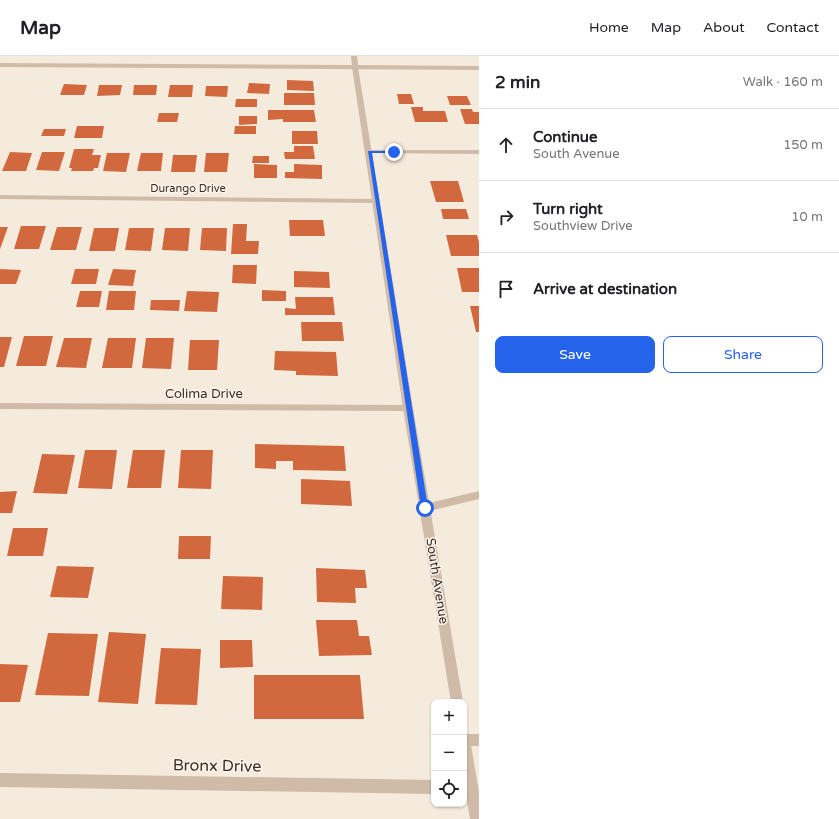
<!DOCTYPE html>
<html lang="en">
<head>
<meta charset="utf-8">
<style>
  :root { --surface:#fff; --page:#f2f2f2; --text:#202124; --muted:#757577; --line:#e0e0e0; --accent:#2563eb }
  body { margin:0; font-family:"Varela Round",sans-serif; background:var(--page); color:var(--text) }
  .controls { position:absolute; right:12px; bottom:12px; display:grid; overflow:hidden; border-radius:8px; box-shadow:0 1px 3px #0004 }
  .controls button { width:36px; height:36px; display:grid; place-items:center; padding:0; border:0; border-bottom:1px solid var(--line); background:var(--surface); color:var(--text); font:20px sans-serif }
  .stop { position:absolute; width:12px; height:12px; margin:-9px; border:3px solid #2563eb; border-radius:50%; background:#fff }
  .stop.end { background:#2563eb; border-color:#fff; box-shadow:0 1px 4px #0008 }
  .list { margin:0; padding:0; list-style:none }
  h2 { display:flex; justify-content:space-between; align-items:center; height:52px; margin:0; padding:0 16px; font-size:17px }
  h2 small { font-size:13px; font-weight:400; color:var(--muted) }
  .list li { display:grid; grid-template-columns:26px 1fr auto; gap:12px; align-items:center; box-sizing:border-box; height:72px; padding:0 16px; border-top:1px solid var(--line) }
  .list b { display:block; font-size:15px; white-space:nowrap }
  .list p { margin:0; font-size:13px; white-space:nowrap; color:var(--muted) }
  .list em { font-size:13px; font-style:normal; color:var(--muted) }
  .actions { display:flex; gap:8px; padding:12px 16px }
  .actions a { flex:1; padding:9px 0; border:1px solid var(--accent); border-radius:8px; text-align:center; font-size:14px; color:var(--accent) }
  .actions .main { background:var(--accent); color:#fff }
  .icon { flex:none; width:22px; height:22px; fill:none; stroke:currentColor; stroke-width:2; stroke-linecap:round; stroke-linejoin:round }
  .map { position:relative; flex:none; width:479px; height:763px; overflow:hidden }
  header { display:flex; align-items:center; gap:24px; box-sizing:border-box; height:56px; padding:0 20px; background:var(--surface); border-bottom:1px solid var(--line) }
  header strong { font-size:19px }
  nav { display:flex; gap:22px; margin-inline-start:auto; font-size:14px }
  main { display:flex }
  aside { flex:1; background:var(--surface) }
  .map>svg:first-child { display:block }
</style>
</head>
<body>
<header>
<strong>Map</strong>
<nav><a>Home</a><a>Map</a><a>About</a><a>Contact</a></nav>
</header>
<main>
<div class="map">
<svg width="479" height="763" viewBox="0 0 479 763">
  <rect width="100%" height="100%" fill="#f5ebdd"/>
  <!-- building -->
  <g fill="#d2693e">
    <path d="M287,24L313,25L314,35L287,34Z"/>
    <path d="M249,27L270,28L269,38L247,37Z"/>
    <path d="M64,28L87,29L84,39H60Z"/>
    <path d="M99,29H122L120,39L97,40Z"/>
    <path d="M134,29H157L156,39H133Z"/>
    <path d="M170,29H193L192,41H168Z"/>
    <path d="M206,30H228L227,41L205,40Z"/>
    <path d="M284,37H314L315,49H284Z"/>
    <path d="M397,38H411L414,48H399Z"/>
    <path d="M447,40H467L471,49H450Z"/>
    <path d="M236,43H257V51H235Z"/>
    <path d="M411,51H423V55H445L448,66H415Z"/>
    <path d="M460,53H472L473,56H479V68H465Z"/>
    <path d="M268,54H314L316,66H283V63L268,64Z"/>
    <path d="M159,57H179L177,66H157Z"/>
    <path d="M239,60H257V68L239,69Z"/>
    <path d="M77,70H104L102,82H74Z"/>
    <path d="M235,70H256V78H234Z"/>
    <path d="M44,73H66L64,80H41Z"/>
    <path d="M292,75H317L318,88H292Z"/>
    <path d="M294,90H313L315,103H285L284,96H294Z"/>
    <path d="M74,93H94L92,99H101L98,112H94L93,115H71L72,112H69Z"/>
    <path d="M10,96L32,97L26,115H2Z"/>
    <path d="M42,96H65L59,115L36,114Z"/>
    <path d="M107,97H130L126,116L103,115Z"/>
    <path d="M141,97H163L161,115H137Z"/>
    <path d="M206,97H229L227,116H204Z"/>
    <path d="M173,99H197L195,116H171Z"/>
    <path d="M253,100H269V107H252Z"/>
    <path d="M254,108L277,109V122H254Z"/>
    <path d="M294,108L322,109V123L285,122V116H294Z"/>
    <path d="M430,125H458L464,146H436Z"/>
    <path d="M441,153H466L469,163H443Z"/>
    <path d="M289,164H323L325,180H290Z"/>
    <path d="M233,168H247L246,185H259L258,198H231Z"/>
    <path d="M21,170H46L39,193H14Z"/>
    <path d="M0,171H8L0,193Z"/>
    <path d="M57,171H82L76,194H50Z"/>
    <path d="M94,172H119L115,195H89Z"/>
    <path d="M129,172H154L151,195L125,194Z"/>
    <path d="M165,172H190L188,195L162,194Z"/>
    <path d="M202,172H227L226,195L200,194Z"/>
    <path d="M446,179H477L479,186V200H451Z"/>
    <path d="M233,209H257L256,228L232,227Z"/>
    <path d="M457,212H479V236H462Z"/>
    <path d="M0,213L21,214L16,228H0Z"/>
    <path d="M75,213H99L96,228H71Z"/>
    <path d="M113,213L136,214L133,230L108,229Z"/>
    <path d="M294,215L329,216L330,232L294,231Z"/>
    <path d="M262,234L286,235V245H262Z"/>
    <path d="M80,235H102L99,251H76Z"/>
    <path d="M109,235H136L134,254H106Z"/>
    <path d="M187,235L219,236L217,256L184,255Z"/>
    <path d="M295,241H333L335,259H285V252L296,253Z"/>
    <path d="M151,244H180L179,255L150,254Z"/>
    <path d="M470,250H479V276H476Z"/>
    <path d="M301,266H342L344,285H302Z"/>
    <path d="M24,280H53L46,310H16Z"/>
    <path d="M0,281H12L4,311H0Z"/>
    <path d="M64,282H92L86,312L56,311Z"/>
    <path d="M108,282H136L132,312H102Z"/>
    <path d="M146,282H174L171,313L142,312Z"/>
    <path d="M190,284H219L217,314H188Z"/>
    <path d="M275,295L336,296L338,320L296,319V315L274,314Z"/>
    <path d="M255,388L344,390L346,415L293,414V405H276V413L255,412Z"/>
    <path d="M85,394H117L112,433L78,432Z"/>
    <path d="M133,394H165L161,432H127Z"/>
    <path d="M181,394H213L211,433L178,432Z"/>
    <path d="M42,398L75,399L67,438L33,437Z"/>
    <path d="M301,423L350,425L352,450L301,448Z"/>
    <path d="M17,435L12,457H0V436Z"/>
    <path d="M13,472H48L43,500H7Z"/>
    <path d="M179,480H211L210,503H178Z"/>
    <path d="M57,510L94,511L88,542L50,541Z"/>
    <path d="M316,512L365,514L367,532H355L356,547L317,546Z"/>
    <path d="M223,520L263,521L262,554L221,553Z"/>
    <path d="M316,564H357L359,580H369L372,599L319,600Z"/>
    <path d="M109,576L146,578L138,648L98,646Z"/>
    <path d="M48,577L98,578L89,640L35,639Z"/>
    <path d="M220,584H252L253,611L220,612Z"/>
    <path d="M161,592L201,593L197,649L155,648Z"/>
    <path d="M0,608L28,609L20,646H0Z"/>
    <path d="M254,619H360L364,663H254Z"/>
  </g>
  <g fill="none" stroke-linecap="round" stroke-linejoin="round">
    <!-- service -->
    <g fill="#cfbba7" fill-rule="evenodd">
      <path d="M479,435V443L425,456L421,455L420,452L421,449L425,448Z"/>
      <rect x="464" y="678" width="15" height="12"/>
    </g>
    <!-- minor -->
    <g fill="#cfbba7" fill-rule="evenodd">
      <path d="M351,0H357L358,9L479,10V14L0,11V7L352,9Z"/>
      <path d="M369,94H479V98L367,97L365,96Z"/>
      <path d="M0,139L377,143L381,145L377,147L0,143Z"/>
      <path d="M0,347L408,349L413,352L408,355L0,353Z"/>
      <path d="M0,717L434,724V738L0,731Z"/>
    </g>
    <!-- tertiary -->
    <g fill="#cfbba7" fill-rule="evenodd">
      <path d="M355,9L358,11L413,352L463,646H451L403,352L352,11Z"/>
      <path d="M464,683L469,685L471,689L479,736V763H470L464,728Z"/>
    </g>
  </g>
  <!-- route -->
  <path fill="#2563eb" d="M368,95H394L397,96L394,97H372L428,452L425,454L421,452Z"/>
  <g text-anchor="middle" dominant-baseline="central" stroke-width="3" stroke-linejoin="round" paint-order="stroke">
    <!-- far-street labels -->
    <g font-size="11" fill="#3a2f28" stroke="#fcf4ea">
      <text x="188" y="132">Durango Drive</text>
    </g>
    <!-- street labels -->
    <g font-size="13" fill="#3a2f28" stroke="#fcf4ea">
      <text x="204" y="338">Colima Drive</text>
      <text transform="translate(437 525) rotate(81)">South Avenue</text>
    </g>
    <!-- near-street labels -->
    <g font-size="16" fill="#3a2f28" stroke="#fcf4ea">
      <text transform="translate(217 710) rotate(1)">Bronx Drive</text>
    </g>
  </g>
</svg>
<div class="controls">
<button>+</button>
<button>−</button>
<button><svg class="icon" aria-label="locate" viewBox="0 0 24 24"><circle cx="12" cy="12" r="6"/><path d="M12 2v4M12 18v4M2 12h4M18 12h4"/></svg></button>
</div>
<div class="stop" style="left:425px;top:452px"></div>
<div class="stop end" style="left:394px;top:96px"></div>
</div>
<aside>
<h2>2 min<small>Walk · 160 m</small></h2>
<ul class="list">
<li><svg class="icon" aria-label="ahead" viewBox="0 0 24 24"><path d="M12 20V5M6 11l6-6 6 6"/></svg><div><b>Continue</b><p>South Avenue</p></div><em>150 m</em></li>
<li><svg class="icon" aria-label="right" viewBox="0 0 24 24"><path d="M7 20v-9h11M14 6l5 5-5 5"/></svg><div><b>Turn right</b><p>Southview Drive</p></div><em>10 m</em></li>
<li><svg class="icon" aria-label="arrive" viewBox="0 0 24 24"><path d="M6 21V4h12l-3 4 3 4H6"/></svg><div><b>Arrive at destination</b></div></li>
</ul>
<div class="actions"><a class="main">Save</a><a>Share</a></div>
</aside>
</main>
</body>
</html>
